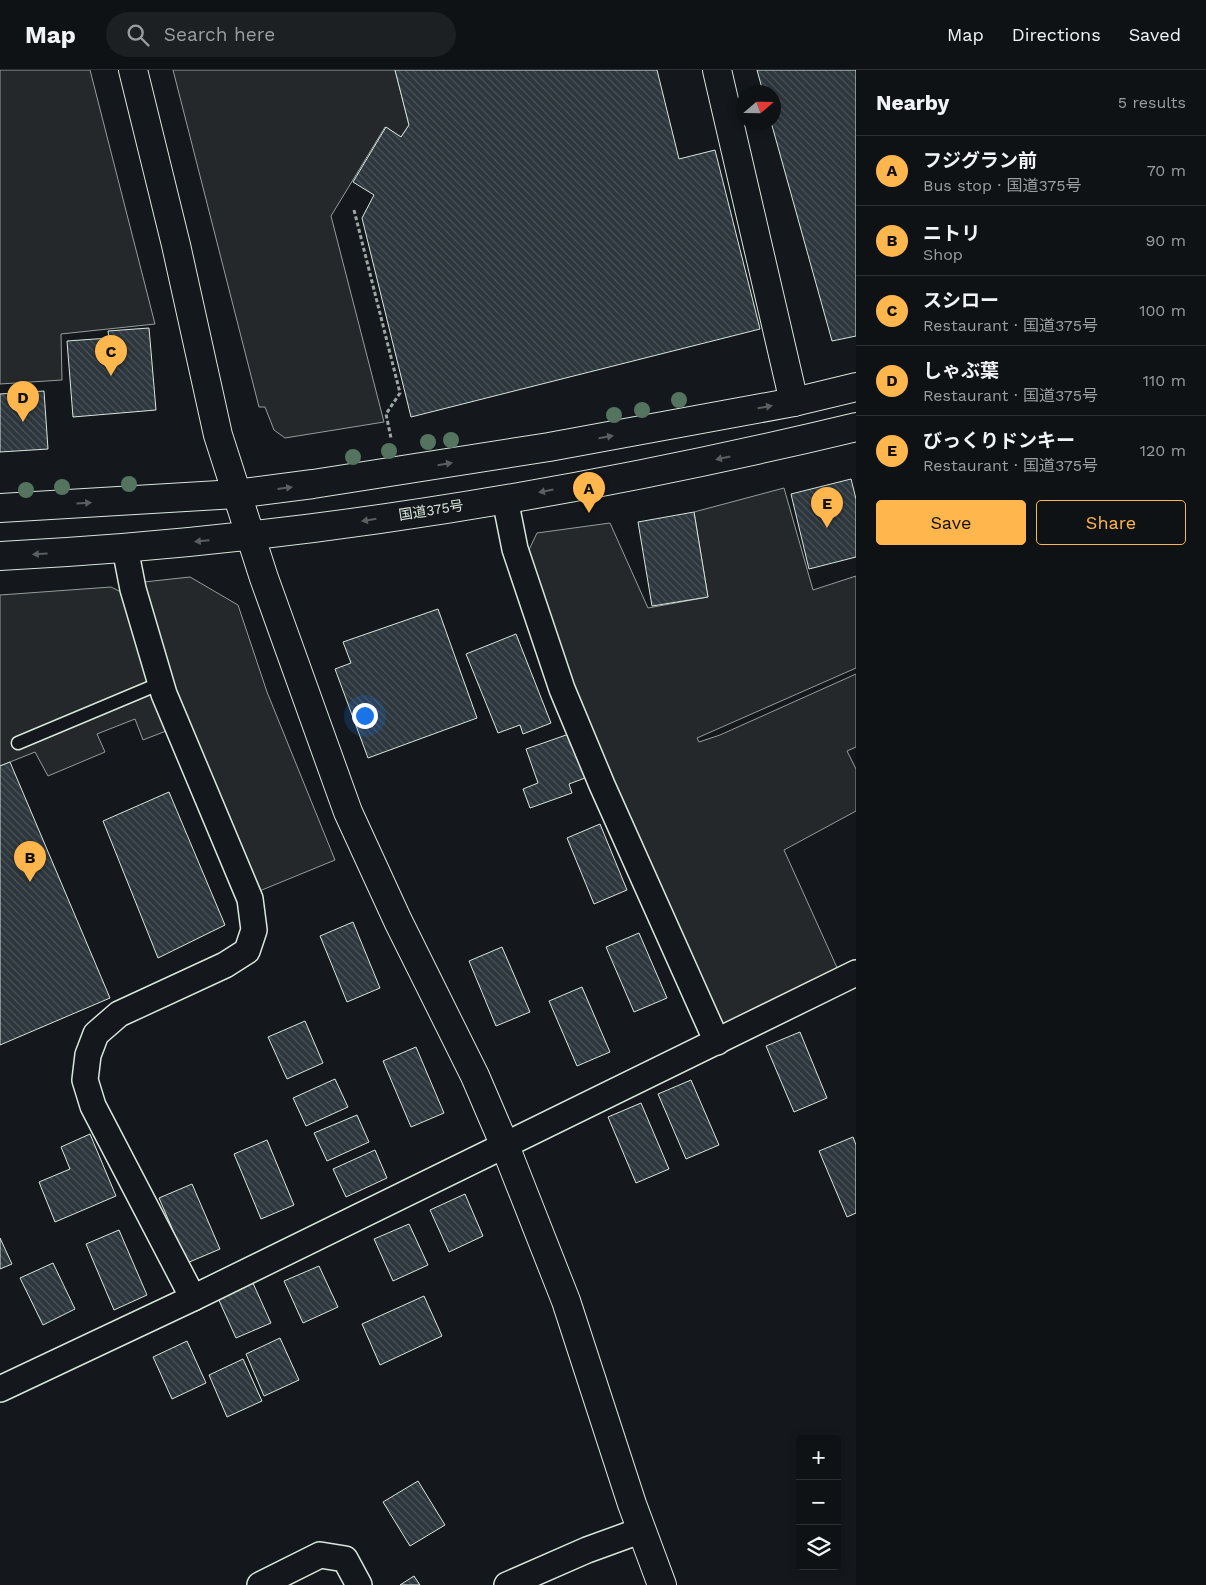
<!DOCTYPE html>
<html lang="en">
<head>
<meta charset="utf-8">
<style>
  :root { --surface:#0f1215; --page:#1d2022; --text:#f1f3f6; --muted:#9b9ea0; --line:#2f3234; --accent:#ffb74d }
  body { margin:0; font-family:"Work Sans","Noto Sans JP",sans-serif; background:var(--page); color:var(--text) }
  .controls { position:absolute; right:15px; bottom:15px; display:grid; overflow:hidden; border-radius:5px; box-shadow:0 2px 8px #0003 }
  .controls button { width:45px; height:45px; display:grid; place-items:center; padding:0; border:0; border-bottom:1px solid var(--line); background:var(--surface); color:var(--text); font:25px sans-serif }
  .compass { position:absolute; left:736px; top:15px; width:45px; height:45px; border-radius:50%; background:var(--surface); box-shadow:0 2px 8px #0003; rotate:70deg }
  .you { position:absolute; left:364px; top:645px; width:18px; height:18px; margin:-12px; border:4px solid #fff; border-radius:50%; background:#1a73e8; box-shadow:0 0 0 8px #1a73e833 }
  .badge { display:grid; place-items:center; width:32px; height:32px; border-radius:50%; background:var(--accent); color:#111; font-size:16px; font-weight:700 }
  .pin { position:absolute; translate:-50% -41px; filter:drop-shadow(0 1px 2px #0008) }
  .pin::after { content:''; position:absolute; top:26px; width:18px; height:15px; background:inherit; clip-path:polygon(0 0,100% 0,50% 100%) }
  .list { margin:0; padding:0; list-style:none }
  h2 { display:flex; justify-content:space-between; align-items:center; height:65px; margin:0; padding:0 20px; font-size:21px }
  h2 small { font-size:16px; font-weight:400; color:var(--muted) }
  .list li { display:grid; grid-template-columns:32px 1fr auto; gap:15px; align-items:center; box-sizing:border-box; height:70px; padding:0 20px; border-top:1px solid var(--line) }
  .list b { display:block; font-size:19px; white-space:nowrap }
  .list p { margin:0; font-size:16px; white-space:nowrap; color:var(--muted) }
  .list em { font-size:16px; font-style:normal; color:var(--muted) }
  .actions { display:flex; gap:10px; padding:15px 20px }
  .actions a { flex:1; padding:11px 0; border:1px solid var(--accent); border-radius:5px; text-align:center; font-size:18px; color:var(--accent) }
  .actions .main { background:var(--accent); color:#111 }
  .icon { flex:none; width:28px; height:28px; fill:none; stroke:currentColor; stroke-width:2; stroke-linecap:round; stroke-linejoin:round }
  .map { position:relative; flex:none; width:856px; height:1515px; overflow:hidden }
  header { display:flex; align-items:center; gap:30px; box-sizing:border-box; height:70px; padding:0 25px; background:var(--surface); border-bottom:1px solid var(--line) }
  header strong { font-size:24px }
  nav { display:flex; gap:28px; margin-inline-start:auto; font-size:18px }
  .search { width:350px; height:45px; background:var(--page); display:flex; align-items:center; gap:12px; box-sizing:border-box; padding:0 18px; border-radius:28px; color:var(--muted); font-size:19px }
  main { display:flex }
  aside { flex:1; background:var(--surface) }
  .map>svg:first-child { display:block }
</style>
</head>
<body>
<header>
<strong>Map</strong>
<div class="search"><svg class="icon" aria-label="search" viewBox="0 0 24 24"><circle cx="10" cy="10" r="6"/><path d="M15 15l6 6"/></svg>Search here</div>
<nav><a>Map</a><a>Directions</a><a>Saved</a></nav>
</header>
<main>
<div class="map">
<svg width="856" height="1515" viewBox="0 0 856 1515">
  <defs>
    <pattern id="building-back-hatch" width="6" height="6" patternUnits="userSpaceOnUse" patternTransform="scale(1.25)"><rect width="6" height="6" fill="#2c363c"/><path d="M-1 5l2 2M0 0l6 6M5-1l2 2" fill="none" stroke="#4a5358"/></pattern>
  </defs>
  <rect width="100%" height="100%" fill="#14181c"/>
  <!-- parking -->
  <g fill="#24282b" stroke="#939e99">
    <path d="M0,0H90L155,254L61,264L62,310L0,314Z"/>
    <path d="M173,0H395L409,55L401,67L385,57L331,146L384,352L285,368L274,360L265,337H259Z"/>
    <path d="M784,418L813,520L856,506V598L697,668L699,672L720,665L856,604V677L847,681L856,699V741L784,780L839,902L718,957L610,717L525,488L537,463L610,453L648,538L708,527L694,442Z"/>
    <path d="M190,507L238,535L267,622L335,790L257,822L163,586L144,512Z"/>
    <path d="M111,517L121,522L143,596L166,661L143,670L135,649L97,664L105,682L48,706L35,682L0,696V525Z"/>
  </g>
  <!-- building -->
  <g fill="url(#building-back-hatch)" stroke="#d8e6dc">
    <path d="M395,0H657L679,89L715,80L760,259L411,347L362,148L374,125L353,112L386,57L401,67L409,55Z"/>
    <path d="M757,0H856V266L832,271L771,52H774V22H763Z"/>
    <path d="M149,258L156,340L73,347L67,271L109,268L108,261Z"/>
    <path d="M44,321L48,379L0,382V324Z"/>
    <path d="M851,409L856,429V487L809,499L791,424Z"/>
    <path d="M694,442L708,527L652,536L638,452Z"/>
    <path d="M438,539L477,648L368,688L335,599L351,593L343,572Z"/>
    <path d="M516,564L551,653L523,664L520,655L498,663L466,584Z"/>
    <path d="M569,664L585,708L569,714L572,723L530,738L523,719L538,713L526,679Z"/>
    <path d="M10,692L110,928L0,975V696Z"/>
    <path d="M169,722L225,855L158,888L103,751Z"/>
    <path d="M600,754L627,820L594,834L567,768Z"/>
    <path d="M353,852L380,918L347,932L320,866Z"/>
    <path d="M639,863L667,928L634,942L606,877Z"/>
    <path d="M502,877L530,942L496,956L469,891Z"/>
    <path d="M582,917L610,982L577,996L549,931Z"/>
    <path d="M305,951L323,993L287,1009L268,967Z"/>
    <path d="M800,962L827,1028L794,1042L766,976Z"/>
    <path d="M416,977L444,1043L411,1057L383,991Z"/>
    <path d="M335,1009L348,1037L306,1056L293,1028Z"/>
    <path d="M691,1010L719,1075L686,1089L658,1024Z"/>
    <path d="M641,1033L669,1099L636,1113L608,1047Z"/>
    <path d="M357,1045L369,1072L327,1091L314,1063Z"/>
    <path d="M90,1064L116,1126L55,1152L39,1112L70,1099L61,1077Z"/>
    <path d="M853,1067L856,1075V1143L847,1147L819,1081Z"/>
    <path d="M267,1070L294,1135L261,1149L234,1084Z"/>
    <path d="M375,1080L387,1108L346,1127L333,1099Z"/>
    <path d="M192,1114L220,1179L187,1193L159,1128Z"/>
    <path d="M465,1124L483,1166L449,1182L430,1140Z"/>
    <path d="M409,1154L428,1195L393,1211L374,1169Z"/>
    <path d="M119,1160L147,1225L114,1240L86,1174Z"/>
    <path d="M0,1168L12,1194L0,1199Z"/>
    <path d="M53,1193L75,1239L43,1255L20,1208Z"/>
    <path d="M319,1196L338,1237L303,1253L284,1211Z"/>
    <path d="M252,1211L271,1253L236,1268L217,1226Z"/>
    <path d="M424,1226L442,1266L380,1295L362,1254Z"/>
    <path d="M280,1268L299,1310L264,1326L246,1284Z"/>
    <path d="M187,1271L206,1313L172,1329L153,1287Z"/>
    <path d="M243,1289L262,1331L227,1347L209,1305Z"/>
    <path d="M418,1411L445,1455L410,1476L383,1432Z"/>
    <path d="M414,1506L420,1515H400Z"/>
  </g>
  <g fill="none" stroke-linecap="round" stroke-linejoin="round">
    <defs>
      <path id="service" d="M18,673L161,613"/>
      <g id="minor">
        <path d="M505,429L515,479L562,619L602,715L717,972"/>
        <path d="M125,478L133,519L164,624L250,829L254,860L247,881L225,895L119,944L96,964L88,985L85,1010L93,1036L193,1228"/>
        <path d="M0,1319L193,1228L856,903"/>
        <path d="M260,1515L320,1485L345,1489L359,1515"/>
        <path d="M507,1515L587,1480L642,1460"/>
      </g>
      <g id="tertiary">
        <path d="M133,0L176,175L218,365L264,508L348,742L398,851L475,1006L505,1076L566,1231L632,1434L662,1515"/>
        <path d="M717,0L794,332"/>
      </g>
      <g id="trunk">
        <path d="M0,438L236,424L313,414L549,377L794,332L856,317"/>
        <path d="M0,486C287,472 577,424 856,357"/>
      </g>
    </defs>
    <!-- service casing -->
    <use href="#service" stroke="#d8e6dc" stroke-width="15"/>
    <!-- minor casing -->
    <use href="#minor" stroke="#d8e6dc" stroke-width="28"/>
    <!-- tertiary casing -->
    <use href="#tertiary" stroke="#d8e6dc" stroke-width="30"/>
    <!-- trunk casing -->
    <use href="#trunk" stroke="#d8e6dc" stroke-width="30"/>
    <!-- path -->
    <path stroke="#9da8a2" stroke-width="3" stroke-dasharray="4 2.5" stroke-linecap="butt" d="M354,140L400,323L386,344L391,368"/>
    <!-- service -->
    <use href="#service" stroke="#14181c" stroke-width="12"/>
    <!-- minor -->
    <use href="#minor" stroke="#14181c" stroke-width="25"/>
    <!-- tertiary -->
    <use href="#tertiary" stroke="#14181c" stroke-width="28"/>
    <!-- trunk -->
    <use href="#trunk" stroke="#14181c" stroke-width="28"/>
  </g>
  <!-- trees -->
  <g fill="#55745f">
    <circle cx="679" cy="330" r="8"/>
    <circle cx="642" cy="340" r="8"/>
    <circle cx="614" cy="345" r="8"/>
    <circle cx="451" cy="370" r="8"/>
    <circle cx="428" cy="372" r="8"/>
    <circle cx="389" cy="381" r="8"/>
    <circle cx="353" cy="387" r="8"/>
    <circle cx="129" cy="414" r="8"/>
    <circle cx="62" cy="417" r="8"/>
    <circle cx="26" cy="420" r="8"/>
  </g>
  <!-- one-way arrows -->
  <defs><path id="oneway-solid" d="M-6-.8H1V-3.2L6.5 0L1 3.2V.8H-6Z" transform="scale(1.25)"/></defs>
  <g fill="#59605f">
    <use href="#oneway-solid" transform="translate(765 337) rotate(-10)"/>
    <use href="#oneway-solid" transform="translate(606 367) rotate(-10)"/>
    <use href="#oneway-solid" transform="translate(723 388) rotate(168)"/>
    <use href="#oneway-solid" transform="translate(445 394) rotate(-9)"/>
    <use href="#oneway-solid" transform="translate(285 418) rotate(-7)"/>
    <use href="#oneway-solid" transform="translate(546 421) rotate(169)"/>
    <use href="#oneway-solid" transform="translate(84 433) rotate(-3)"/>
    <use href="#oneway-solid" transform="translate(369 450) rotate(171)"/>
    <use href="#oneway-solid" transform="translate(202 471) rotate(175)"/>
    <use href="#oneway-solid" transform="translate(40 484) rotate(177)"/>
  </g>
  <g text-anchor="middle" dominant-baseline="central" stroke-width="4" stroke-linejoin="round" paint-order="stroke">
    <!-- street labels -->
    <g font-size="14" fill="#d8e6dc" stroke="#14181c">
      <text transform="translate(431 440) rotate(-9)">国道375号</text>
    </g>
  </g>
</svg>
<div class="controls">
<button>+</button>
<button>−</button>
<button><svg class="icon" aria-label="layers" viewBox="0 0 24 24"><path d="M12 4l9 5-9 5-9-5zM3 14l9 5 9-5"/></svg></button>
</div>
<svg class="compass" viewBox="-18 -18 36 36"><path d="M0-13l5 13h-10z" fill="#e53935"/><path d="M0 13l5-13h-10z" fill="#9b9ea0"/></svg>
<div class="you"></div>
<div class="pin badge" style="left:589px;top:443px">A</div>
<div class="pin badge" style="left:30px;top:812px">B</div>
<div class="pin badge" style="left:111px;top:306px">C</div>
<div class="pin badge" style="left:23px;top:352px">D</div>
<div class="pin badge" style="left:827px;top:458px">E</div>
</div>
<aside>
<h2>Nearby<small>5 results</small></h2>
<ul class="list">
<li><span class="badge">A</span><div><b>フジグラン前</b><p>Bus stop · 国道375号</p></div><em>70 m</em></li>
<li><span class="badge">B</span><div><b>ニトリ</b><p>Shop</p></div><em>90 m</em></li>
<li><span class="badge">C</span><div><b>スシロー</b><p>Restaurant · 国道375号</p></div><em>100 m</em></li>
<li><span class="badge">D</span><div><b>しゃぶ葉</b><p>Restaurant · 国道375号</p></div><em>110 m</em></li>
<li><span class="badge">E</span><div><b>びっくりドンキー</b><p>Restaurant · 国道375号</p></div><em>120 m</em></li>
</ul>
<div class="actions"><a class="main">Save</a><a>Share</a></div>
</aside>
</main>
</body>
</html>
